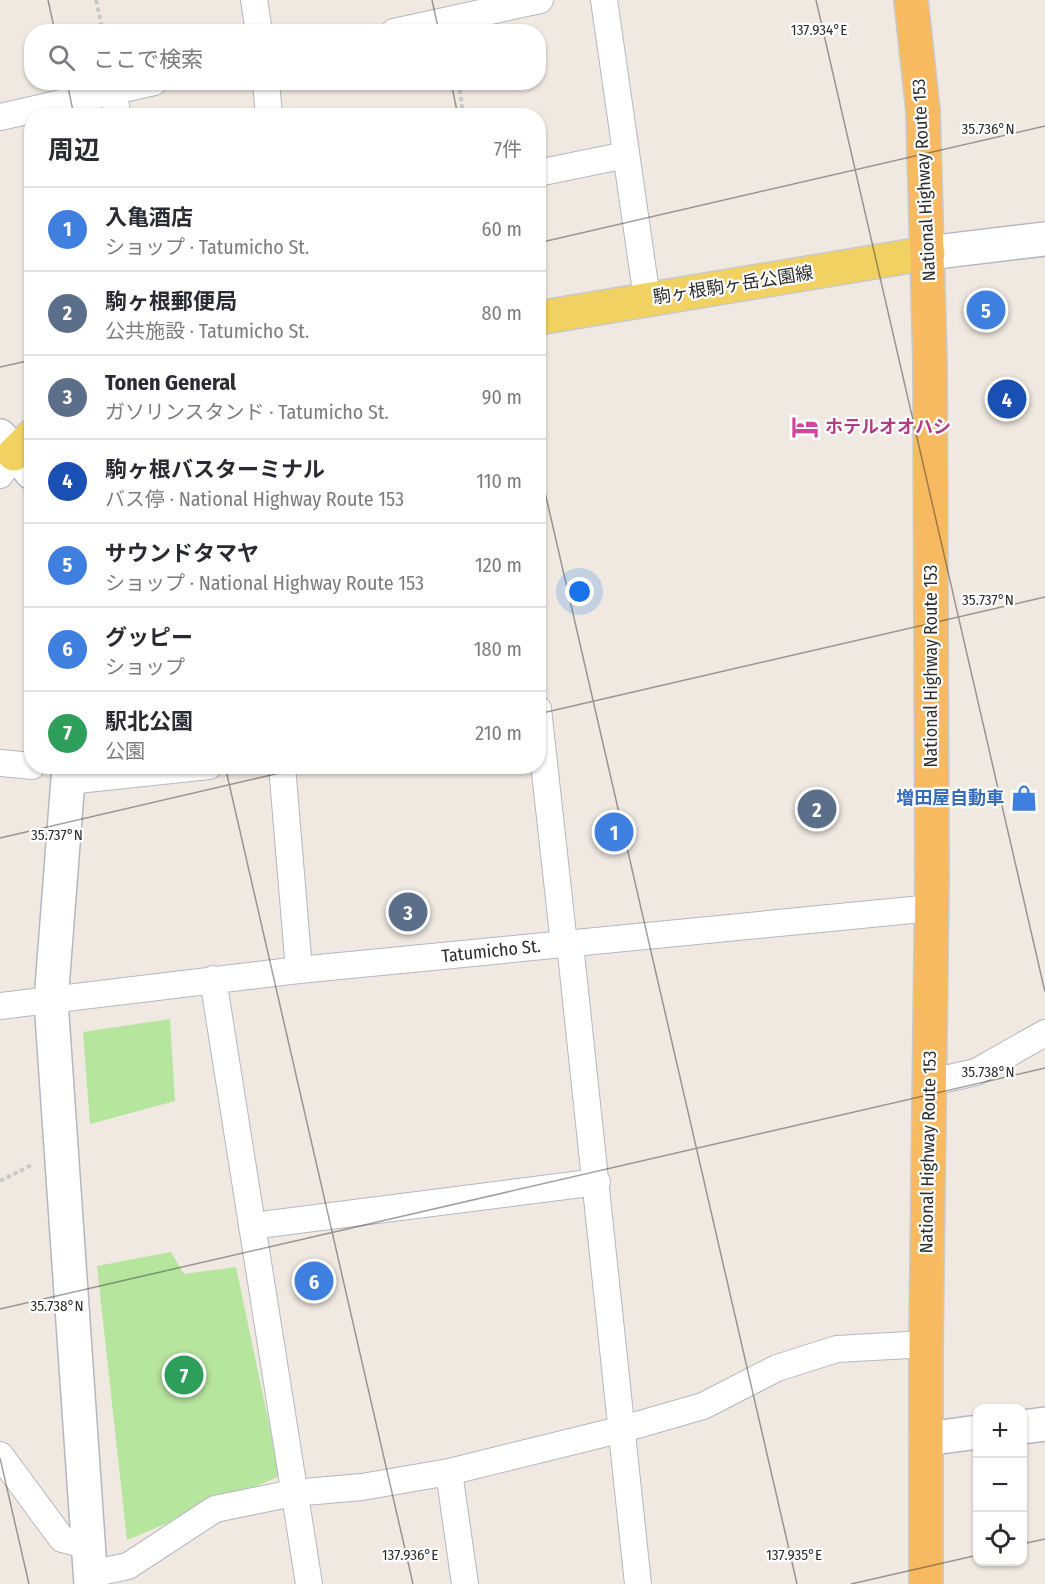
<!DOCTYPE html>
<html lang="ja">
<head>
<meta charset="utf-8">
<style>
  :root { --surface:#fff; --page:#f7f7f7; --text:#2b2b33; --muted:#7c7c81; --line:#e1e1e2; --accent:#4264fb }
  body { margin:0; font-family:"Fira Sans Condensed","Noto Sans JP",sans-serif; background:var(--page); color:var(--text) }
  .controls { position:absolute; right:18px; bottom:18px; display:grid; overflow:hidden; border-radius:12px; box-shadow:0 2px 4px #0004 }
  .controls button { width:54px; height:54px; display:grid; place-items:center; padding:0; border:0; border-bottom:2px solid var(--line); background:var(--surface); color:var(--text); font:30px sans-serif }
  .you { position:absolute; left:580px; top:592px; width:21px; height:21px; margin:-15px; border:4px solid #fff; border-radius:50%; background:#1a73e8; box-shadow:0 0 0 9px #1a73e833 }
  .badge { display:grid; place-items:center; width:39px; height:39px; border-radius:50%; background:var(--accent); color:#fff; font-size:20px; font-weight:700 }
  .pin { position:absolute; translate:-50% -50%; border:3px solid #fff; box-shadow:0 2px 6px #0006 }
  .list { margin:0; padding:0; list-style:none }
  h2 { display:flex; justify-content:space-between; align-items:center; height:78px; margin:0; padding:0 24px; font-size:26px }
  h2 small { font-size:20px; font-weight:400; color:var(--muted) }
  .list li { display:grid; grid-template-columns:39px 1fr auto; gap:18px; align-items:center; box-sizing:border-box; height:84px; padding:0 24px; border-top:2px solid var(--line) }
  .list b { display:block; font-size:22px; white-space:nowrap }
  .list p { margin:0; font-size:20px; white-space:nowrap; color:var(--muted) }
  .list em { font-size:20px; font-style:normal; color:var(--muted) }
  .icon { flex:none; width:33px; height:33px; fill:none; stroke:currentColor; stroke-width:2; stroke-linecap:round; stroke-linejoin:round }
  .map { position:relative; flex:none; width:1045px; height:1584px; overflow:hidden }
  .search { position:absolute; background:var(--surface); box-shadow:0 2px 4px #0004; left:24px; top:24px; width:522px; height:66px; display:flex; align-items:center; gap:15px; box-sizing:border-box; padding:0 21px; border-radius:24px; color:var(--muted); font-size:22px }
  .panel { position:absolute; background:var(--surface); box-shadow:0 2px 4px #0004; left:24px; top:108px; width:522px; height:666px; border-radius:24px }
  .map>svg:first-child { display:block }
</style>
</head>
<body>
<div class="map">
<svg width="1045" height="1584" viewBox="0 0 1045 1584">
  <rect width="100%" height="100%" fill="#efe9e1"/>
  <!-- green -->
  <g fill="#b6e59e">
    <path d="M170,1019L175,1101L90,1124L83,1032Z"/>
    <path d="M171,1252L184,1274L236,1267L280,1476L127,1540L97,1266Z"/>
  </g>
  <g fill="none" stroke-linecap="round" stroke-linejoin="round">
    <defs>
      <g id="minor">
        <path d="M254,0L259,32"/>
        <path d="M604,0L647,299"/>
        <path d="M394,32L540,0"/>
        <path d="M266,82L269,116"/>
        <path d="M113,92L118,116"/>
        <path d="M0,117L154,82"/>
        <path d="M538,173L626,155"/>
        <path d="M0,475L14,454"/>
        <path d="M538,709L564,944"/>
        <path d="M0,763L32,766"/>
        <path d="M282,766L299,970"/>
        <path d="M68,781L209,766"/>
        <path d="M570,944L638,1584"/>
        <path d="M213,979L309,1584"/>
        <path d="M0,1006L299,970L932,908"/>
        <path d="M928,1083L976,1072L1045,1033"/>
        <path d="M252,1226L597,1182"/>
        <path d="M0,1455L62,1539L89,1546"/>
        <path d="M449,1472L465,1584"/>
        <path d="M91,1574L128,1566L215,1509L293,1493L362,1487L449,1472L623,1429L703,1406L777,1368L837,1349L926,1344"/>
      </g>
      <g id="tertiary">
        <path d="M928,253L1045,239"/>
        <path d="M0,436L32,473"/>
        <path d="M69,766L51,1001L91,1584"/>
        <path d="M1022,1427L1045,1424"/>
        <path d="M926,1439L978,1432"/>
      </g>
      <g id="primary">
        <path d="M538,318L928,253"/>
        <path d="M14,454L32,436"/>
      </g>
      <path id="trunk" d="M911,0L923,111L930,363L932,877L926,1344V1584"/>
    </defs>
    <!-- minor casing -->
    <use href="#minor" stroke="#b4b7c1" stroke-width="28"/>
    <!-- tertiary casing -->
    <use href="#tertiary" stroke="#b4b7c1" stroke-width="36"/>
    <!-- primary casing -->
    <use href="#primary" stroke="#c9c9c9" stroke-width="36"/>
    <!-- trunk casing -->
    <use href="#trunk" stroke="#c9c9c9" stroke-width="36"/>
    <!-- path -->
    <g stroke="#c9c9c9" stroke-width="4" stroke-dasharray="4.5 3" stroke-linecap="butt">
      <path d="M96,0L103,32"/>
      <path d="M459,82L463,116"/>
      <path d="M0,1181L32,1165"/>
    </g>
    <!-- minor -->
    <use href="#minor" stroke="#fff" stroke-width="26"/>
    <!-- tertiary -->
    <use href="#tertiary" stroke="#fff" stroke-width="33"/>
    <!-- primary -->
    <use href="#primary" stroke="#f2d163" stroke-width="33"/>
    <!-- trunk -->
    <use href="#trunk" stroke="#f8ba60" stroke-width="33"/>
  </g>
  <!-- ticks -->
  <path fill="none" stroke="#2e2e2e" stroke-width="1.5" stroke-opacity="0.45" d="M48,0L55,32M432,0L439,32M816,0L1045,992M67,82L74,116M451,82L458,116M538,243L1045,126M0,367L32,360M538,462L797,1584M538,714L1045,597M225,766L413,1584M0,838L310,766M0,1309L1045,1068M0,1458L29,1584M1022,1544L1045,1539M851,1584L978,1555"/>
  <!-- icons -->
  <defs>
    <symbol id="hotel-bare" viewBox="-9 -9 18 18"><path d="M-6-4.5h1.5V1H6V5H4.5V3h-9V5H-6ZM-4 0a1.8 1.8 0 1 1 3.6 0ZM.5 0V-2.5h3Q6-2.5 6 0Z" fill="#d1479c" stroke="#fff" stroke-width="2.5" paint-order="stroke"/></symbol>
    <symbol id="shop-bare" viewBox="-9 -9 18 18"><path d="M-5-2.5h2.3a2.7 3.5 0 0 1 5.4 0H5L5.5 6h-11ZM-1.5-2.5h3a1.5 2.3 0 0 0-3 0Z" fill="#3f7fe0" stroke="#fff" stroke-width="2.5" paint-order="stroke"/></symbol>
  </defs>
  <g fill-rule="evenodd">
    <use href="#hotel-bare" x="786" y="408" width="38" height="38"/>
    <use href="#shop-bare" x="1005" y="779" width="38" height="38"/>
  </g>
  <g text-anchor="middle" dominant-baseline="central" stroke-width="4.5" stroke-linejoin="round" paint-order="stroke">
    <!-- street labels -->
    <g font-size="18" fill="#2e2e2e" stroke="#fff">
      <text transform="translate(924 180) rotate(-93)">National Highway Route 153</text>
      <text transform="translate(733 285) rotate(-9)">駒ヶ根駒ヶ岳公園線</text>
      <text transform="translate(931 666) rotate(-90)">National Highway Route 153</text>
      <text transform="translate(491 951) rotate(-6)">Tatumicho St.</text>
      <text transform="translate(928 1152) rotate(-89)">National Highway Route 153</text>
    </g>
    <!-- hotel labels -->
    <g font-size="18" font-weight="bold" fill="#b23c85" stroke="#fff" text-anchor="start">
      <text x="825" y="427">ホテルオオハシ</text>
    </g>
    <!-- shop labels -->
    <g font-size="18" font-weight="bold" fill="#366cbe" stroke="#fff" text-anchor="end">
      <text x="1004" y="798">増田屋自動車</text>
    </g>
  </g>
  <g font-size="15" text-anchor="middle" fill="#2e2e2e" stroke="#fff" stroke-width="4.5" stroke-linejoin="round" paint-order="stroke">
    <text x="819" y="35">137.934°E</text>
    <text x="988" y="134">35.736°N</text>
    <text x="988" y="605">35.737°N</text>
    <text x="57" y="840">35.737°N</text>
    <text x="988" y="1077">35.738°N</text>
    <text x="57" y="1311">35.738°N</text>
    <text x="410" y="1560">137.936°E</text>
    <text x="794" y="1560">137.935°E</text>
  </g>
</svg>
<div class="controls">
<button>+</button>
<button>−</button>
<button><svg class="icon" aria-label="locate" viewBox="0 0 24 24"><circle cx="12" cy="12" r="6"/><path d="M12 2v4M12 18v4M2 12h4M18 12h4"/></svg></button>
</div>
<div class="you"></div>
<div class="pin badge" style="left:614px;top:832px;background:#3f7fe0">1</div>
<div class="pin badge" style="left:817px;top:809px;background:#5c6f8a">2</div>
<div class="pin badge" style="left:408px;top:912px;background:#5c6f8a">3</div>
<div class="pin badge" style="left:1007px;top:399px;background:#1a4fb4">4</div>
<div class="pin badge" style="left:986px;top:310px;background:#3f7fe0">5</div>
<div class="pin badge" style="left:314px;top:1281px;background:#3f7fe0">6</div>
<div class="pin badge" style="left:184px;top:1375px;background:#2e9e5b">7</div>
<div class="search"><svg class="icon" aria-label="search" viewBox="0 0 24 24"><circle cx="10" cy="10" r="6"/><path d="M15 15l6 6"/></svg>ここで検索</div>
<section class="panel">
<h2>周辺<small>7件</small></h2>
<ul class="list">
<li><span class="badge" style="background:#3f7fe0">1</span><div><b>入亀酒店</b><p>ショップ · Tatumicho St.</p></div><em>60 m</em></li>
<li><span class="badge" style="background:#5c6f8a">2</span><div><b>駒ヶ根郵便局</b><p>公共施設 · Tatumicho St.</p></div><em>80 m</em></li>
<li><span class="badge" style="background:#5c6f8a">3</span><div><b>Tonen General</b><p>ガソリンスタンド · Tatumicho St.</p></div><em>90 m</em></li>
<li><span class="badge" style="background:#1a4fb4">4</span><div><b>駒ヶ根バスターミナル</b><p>バス停 · National Highway Route 153</p></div><em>110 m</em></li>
<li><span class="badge" style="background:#3f7fe0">5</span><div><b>サウンドタマヤ</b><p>ショップ · National Highway Route 153</p></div><em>120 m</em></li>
<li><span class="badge" style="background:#3f7fe0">6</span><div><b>グッピー</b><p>ショップ</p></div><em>180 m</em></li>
<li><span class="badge" style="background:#2e9e5b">7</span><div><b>駅北公園</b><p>公園</p></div><em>210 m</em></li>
</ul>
</section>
</div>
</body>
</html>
